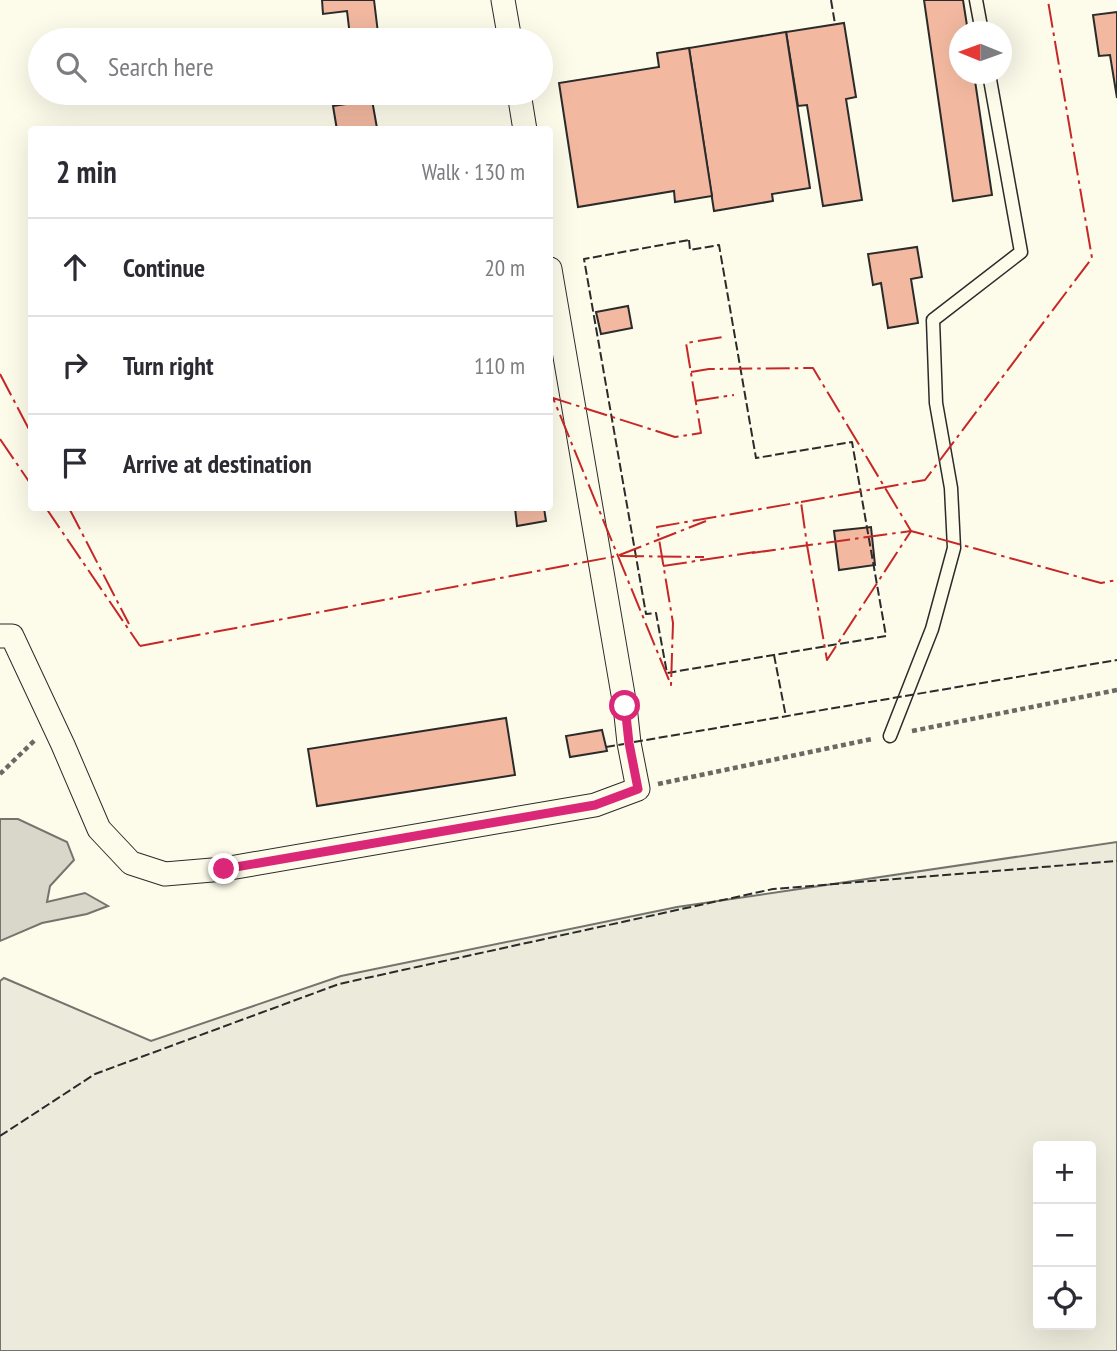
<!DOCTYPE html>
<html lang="en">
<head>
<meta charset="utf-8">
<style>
  :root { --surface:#fff; --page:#f7f7f7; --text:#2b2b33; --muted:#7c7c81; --line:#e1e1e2 }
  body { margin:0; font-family:"PT Sans Narrow",sans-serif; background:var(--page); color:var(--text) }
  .controls { position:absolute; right:21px; bottom:21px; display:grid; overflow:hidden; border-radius:7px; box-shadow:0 7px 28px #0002 }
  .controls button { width:63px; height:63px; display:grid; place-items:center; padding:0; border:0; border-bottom:2px solid var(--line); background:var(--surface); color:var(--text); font:35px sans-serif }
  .compass { position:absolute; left:949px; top:21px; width:63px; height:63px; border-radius:50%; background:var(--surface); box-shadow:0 7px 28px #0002; rotate:271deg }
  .stop { position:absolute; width:21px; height:21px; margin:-16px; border:5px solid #db2777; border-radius:50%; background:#fff }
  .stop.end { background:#db2777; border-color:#fff; box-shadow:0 2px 7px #0008 }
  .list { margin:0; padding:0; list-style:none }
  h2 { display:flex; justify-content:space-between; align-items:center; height:91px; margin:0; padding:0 28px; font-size:30px }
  h2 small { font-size:23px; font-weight:400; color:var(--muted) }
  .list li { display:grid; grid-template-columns:46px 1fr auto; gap:21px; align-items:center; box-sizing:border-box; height:98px; padding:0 28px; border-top:2px solid var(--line) }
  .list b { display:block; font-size:26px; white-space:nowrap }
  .list em { font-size:23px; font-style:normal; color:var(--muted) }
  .icon { flex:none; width:38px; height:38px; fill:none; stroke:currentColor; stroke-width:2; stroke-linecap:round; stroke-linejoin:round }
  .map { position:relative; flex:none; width:1117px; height:1351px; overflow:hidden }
  .search { position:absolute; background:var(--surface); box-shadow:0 7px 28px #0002; left:28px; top:28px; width:525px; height:77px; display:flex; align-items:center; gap:18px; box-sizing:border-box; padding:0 24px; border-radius:38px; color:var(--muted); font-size:26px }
  .panel { position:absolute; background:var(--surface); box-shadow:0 7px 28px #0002; left:28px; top:126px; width:525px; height:385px; border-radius:7px }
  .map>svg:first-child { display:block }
</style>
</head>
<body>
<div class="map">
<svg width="1117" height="1351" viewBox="0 0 1117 1351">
  <rect width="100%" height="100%" fill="#fdfbea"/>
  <!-- green -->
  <path fill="#ecebdb" stroke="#74746e" stroke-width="2" fill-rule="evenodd" d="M1117,842V1351H0V981L4,978L151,1041L341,976L677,907ZM1038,1146H1091V1325H1038Z"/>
  <!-- water -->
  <path fill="#d8d7c9" stroke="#74746e" stroke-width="2" d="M0,819H18L67,842L74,860L50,886L47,902L85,893L108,906L87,914L42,923L0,941Z"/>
  <!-- building -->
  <g fill="#f2b8a0" stroke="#2b2b2b" stroke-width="2">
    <path d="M322,0H374L378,33L350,36L347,11L323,14Z"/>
    <path d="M924,0H963L968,32H960V74H974L992,195L953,201Z"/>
    <path d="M1117,12V98L1110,55L1099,56L1093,15Z"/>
    <path d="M844,23L856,97L846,99L862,200L823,206L807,105L798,106L786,32Z"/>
    <path d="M786,32L810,188L772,194L773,201L714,211L689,48Z"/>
    <path d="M689,48L712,196L675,202L674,191L578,207L559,83L659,67L657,53Z"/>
    <path d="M372,100L377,128L366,130H337L333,106Z"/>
    <path d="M917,247L922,277L911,279L918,323L888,328L881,283L873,285L868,254Z"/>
    <path d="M628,306L632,328L601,334L596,312Z"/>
    <path d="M515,508H544L546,521L517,526Z"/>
    <path d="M871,527L875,565L839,570L834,531Z"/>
    <path d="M506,718L515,775L317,806L308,749Z"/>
    <path d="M602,730L607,751L570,757L566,736Z"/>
  </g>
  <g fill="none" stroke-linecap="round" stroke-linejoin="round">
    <defs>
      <g id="lane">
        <path d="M976,0L982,32"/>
        <path d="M890,736L932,629L954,548L951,488L936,403L933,320L1021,252L989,74"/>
      </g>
      <g id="street">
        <path d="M503,0L510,40"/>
        <path d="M519,93L525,130"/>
        <path d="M0,636H12L63,745L99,829L131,863L165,874L224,869L595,805L638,789L629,743L625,706L550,269"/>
      </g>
    </defs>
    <!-- lane casing -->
    <use href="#lane" stroke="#2b2b2b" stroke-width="15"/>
    <!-- street casing -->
    <use href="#street" stroke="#2b2b2b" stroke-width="25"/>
    <!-- path -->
    <g stroke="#6a6964" stroke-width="4.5" stroke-dasharray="5 3.5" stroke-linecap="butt">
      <path d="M912,731L1117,690"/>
      <path d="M0,774L35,740"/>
      <path d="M658,784L872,739"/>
    </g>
    <!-- lane -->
    <use href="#lane" stroke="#fdfbea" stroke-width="12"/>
    <!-- street -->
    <use href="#street" stroke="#fdfbea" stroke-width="23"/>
    <!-- fence -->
    <g stroke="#2b2b2b" stroke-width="2" stroke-dasharray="9 3.5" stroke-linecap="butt">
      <path d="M831,0L835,24"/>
      <path d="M689,240L690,250L719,245L756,458L852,442L886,636L667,673L656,613L646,614L584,259Z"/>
      <path d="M774,655L786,717"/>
      <path d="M634,742L1117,660"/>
      <path d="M606,747L624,744"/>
      <path d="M0,1136L95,1074L339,984L773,889L1117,861"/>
    </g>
    <!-- power -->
    <g stroke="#c62828" stroke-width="2" stroke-dasharray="24 5 3.5 5" stroke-linecap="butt">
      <path d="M691,372L709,369L813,368L911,531L827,660L807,545L801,502L657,527L673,623L671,685L553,398L675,437L701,433L686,343L723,337"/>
      <path d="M0,374L32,435"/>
      <path d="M695,401L734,395"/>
      <path d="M0,439L32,486"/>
      <path d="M801,502L925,480L1092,258L1048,1"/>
      <path d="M46,508L140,646"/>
      <path d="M69,508L129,624"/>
      <path d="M752,553L911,531L1101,583L1117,580"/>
      <path d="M620,556L704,557"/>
      <path d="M663,566L755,552"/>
      <path d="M140,646L617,556L706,521"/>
    </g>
  </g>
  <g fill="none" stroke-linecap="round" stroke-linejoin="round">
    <!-- route -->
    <path stroke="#db2777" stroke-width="9" d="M224,869L595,805L638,789L629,743L625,706"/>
  </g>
</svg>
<div class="controls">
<button>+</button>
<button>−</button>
<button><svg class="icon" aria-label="locate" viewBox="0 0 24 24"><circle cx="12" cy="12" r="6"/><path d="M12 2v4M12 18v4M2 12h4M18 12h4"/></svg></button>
</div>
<svg class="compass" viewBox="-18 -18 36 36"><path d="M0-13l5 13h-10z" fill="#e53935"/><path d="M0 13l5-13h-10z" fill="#7c7c81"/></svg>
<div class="stop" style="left:625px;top:706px"></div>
<div class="stop end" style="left:224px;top:869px"></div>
<div class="search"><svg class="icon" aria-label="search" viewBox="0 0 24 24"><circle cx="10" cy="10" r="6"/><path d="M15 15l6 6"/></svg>Search here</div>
<section class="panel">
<h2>2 min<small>Walk · 130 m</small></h2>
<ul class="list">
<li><svg class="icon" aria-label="ahead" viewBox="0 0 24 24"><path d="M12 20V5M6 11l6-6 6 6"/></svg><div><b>Continue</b></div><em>20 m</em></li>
<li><svg class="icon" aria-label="right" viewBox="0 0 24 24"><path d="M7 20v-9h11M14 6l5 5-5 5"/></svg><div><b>Turn right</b></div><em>110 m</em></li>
<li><svg class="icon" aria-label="arrive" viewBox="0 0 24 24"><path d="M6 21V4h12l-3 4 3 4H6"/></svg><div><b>Arrive at destination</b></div></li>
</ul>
</section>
</div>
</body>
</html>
